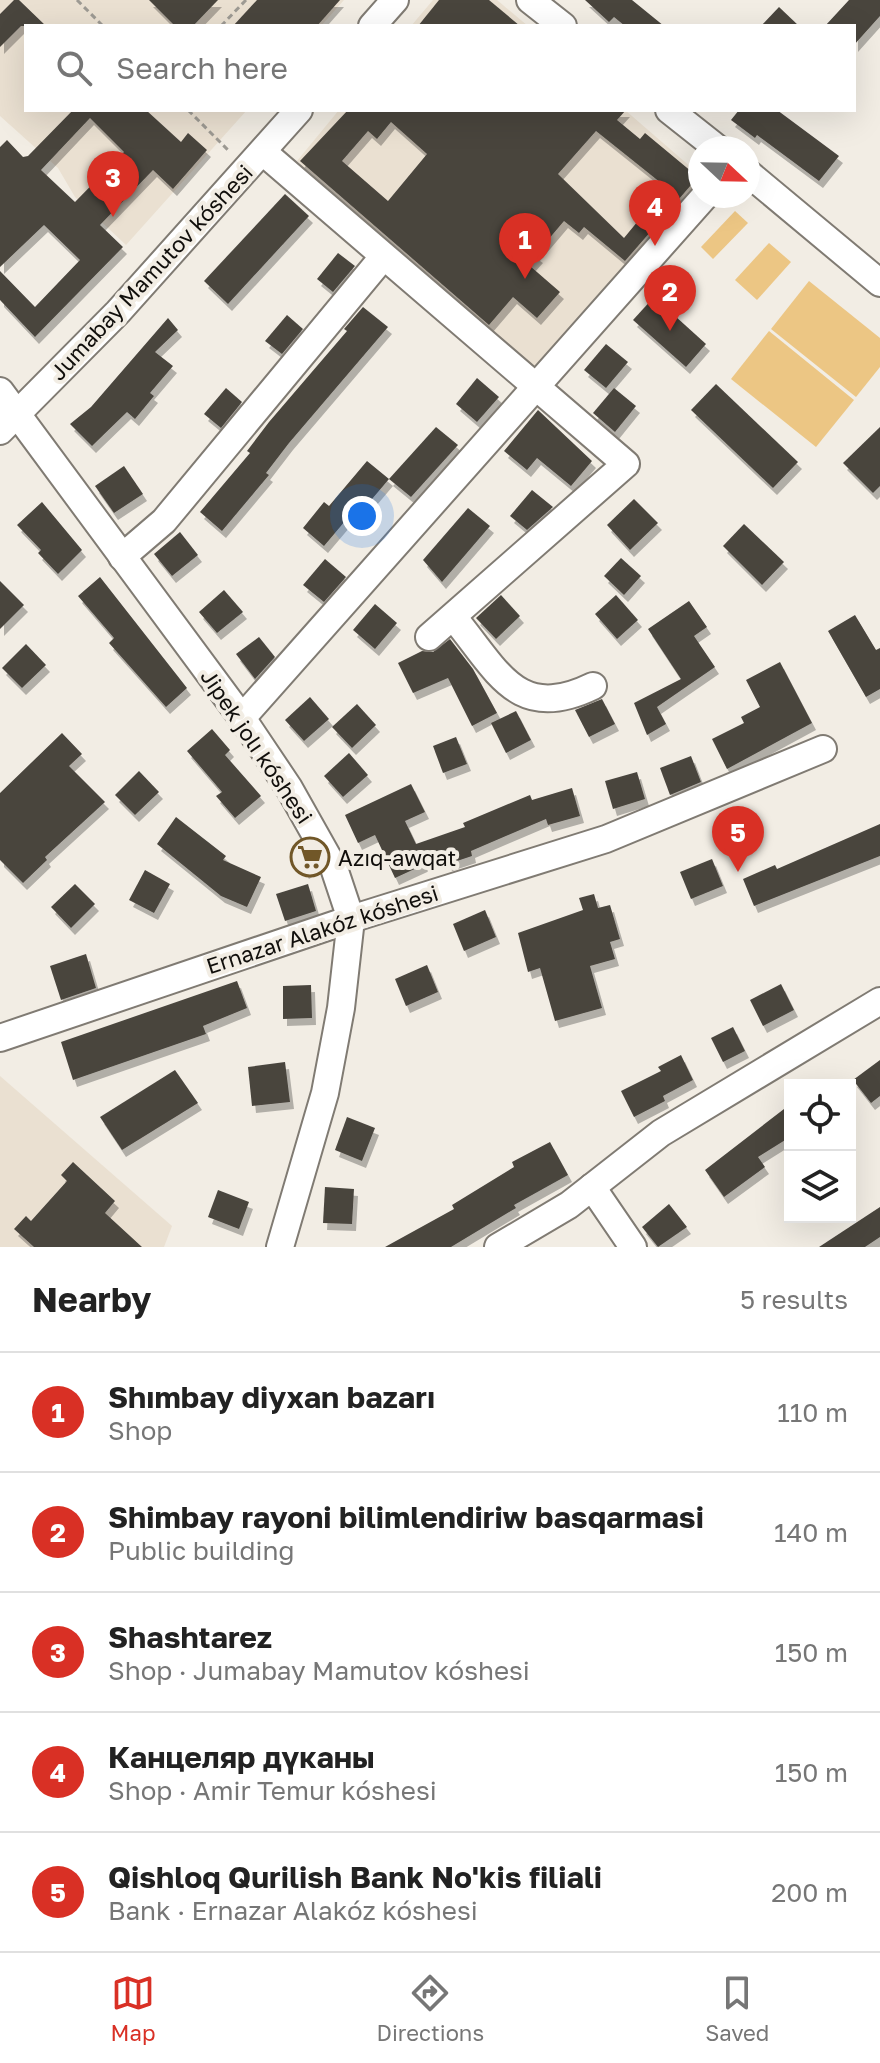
<!DOCTYPE html>
<html lang="en">
<head>
<meta charset="utf-8">
<style>
  :root { --surface:#fff; --page:#f6f6f6; --text:#222; --muted:#767676; --line:#e0e0e0; --accent:#d93025 }
  body { margin:0; font-family:"Golos Text",sans-serif; background:var(--page); color:var(--text) }
  .controls { position:absolute; right:24px; bottom:24px; display:grid; overflow:hidden; border-radius:0px; box-shadow:0 8px 32px #0002 }
  .controls button { width:72px; height:72px; display:grid; place-items:center; padding:0; border:0; border-bottom:2px solid var(--line); background:var(--surface); color:var(--text); font:40px sans-serif }
  .compass { position:absolute; left:688px; top:136px; width:72px; height:72px; border-radius:50%; background:var(--surface); box-shadow:0 8px 32px #0002; rotate:112deg }
  .you { position:absolute; left:362px; top:516px; width:28px; height:28px; margin:-20px; border:6px solid #fff; border-radius:50%; background:#1a73e8; box-shadow:0 0 0 12px #1a73e833 }
  .badge { display:grid; place-items:center; width:52px; height:52px; border-radius:50%; background:var(--accent); color:#fff; font-size:26px; font-weight:700 }
  .pin { position:absolute; translate:-50% -66px; filter:drop-shadow(0 2px 4px #0008) }
  .pin::after { content:''; position:absolute; top:42px; width:28px; height:24px; background:inherit; clip-path:polygon(0 0,100% 0,50% 100%) }
  .list { margin:0; padding:0; list-style:none }
  h2 { display:flex; justify-content:space-between; align-items:center; height:104px; margin:0; padding:0 32px; font-size:34px }
  h2 small { font-size:26px; font-weight:400; color:var(--muted) }
  .list li { display:grid; grid-template-columns:52px 1fr auto; gap:24px; align-items:center; box-sizing:border-box; height:120px; padding:0 32px; border-top:2px solid var(--line) }
  .list b { display:block; font-size:30px; white-space:nowrap }
  .list p { margin:0; font-size:26px; white-space:nowrap; color:var(--muted) }
  .list em { font-size:26px; font-style:normal; color:var(--muted) }
  .icon { flex:none; width:44px; height:44px; fill:none; stroke:currentColor; stroke-width:2; stroke-linecap:round; stroke-linejoin:round }
  .map { position:relative; flex:none; width:880px; height:1247px; overflow:hidden }
  .search { position:absolute; background:var(--surface); box-shadow:0 8px 32px #0002; left:24px; right:24px; top:24px; height:88px; display:flex; align-items:center; gap:20px; box-sizing:border-box; padding:0 28px; border-radius:0px; color:var(--muted); font-size:30px }
  .sheet { height:704px; background:var(--surface) }
  nav { display:flex; justify-content:space-around; align-items:center; box-sizing:border-box; height:112px; border-top:2px solid var(--line); background:var(--surface); font-size:22px; color:var(--muted) }
  nav a { display:grid; justify-items:center; gap:4px }
  nav .on { color:var(--accent) }
  .map>svg:first-child { display:block }
</style>
</head>
<body>
<div class="map">
<svg width="880" height="1247" viewBox="0 0 880 1247">
  <defs>
    <filter id="shadow"><feDropShadow dx="4" dy="7" stdDeviation="0" flood-color="#0004"/></filter>
  </defs>
  <rect width="100%" height="100%" fill="#f2ede4"/>
  <!-- built -->
  <g fill="#eae0d1">
    <path d="M0,0H344L321,26H26V110H247L126,245L75,197L58,168L0,116Z"/>
    <path d="M433,0H497L528,26H411Z"/>
    <path d="M339,110H625L700,175V186L536,372L297,161Z"/>
    <path d="M0,1076L172,1226L164,1247H0Z"/>
  </g>
  <!-- green -->
  <g fill="#ecc684">
    <path d="M735,211L748,223L713,259L701,247Z"/>
    <path d="M769,243L791,262L757,300L735,280Z"/>
    <path d="M809,281L880,338V367L856,397L771,329Z"/>
    <path d="M769,331L854,400L816,447L731,379Z"/>
  </g>
  <!-- building -->
  <g fill="#49453e" fill-rule="evenodd" filter="url(#shadow)">
    <path d="M14,0H19L46,26H21L0,47V14Z"/>
    <path d="M149,0H218L193,26H175Z"/>
    <path d="M257,0H340L317,26H233Z"/>
    <path d="M439,0H489L520,26H418Z"/>
    <path d="M585,0H632L664,26H625L614,17L609,22Z"/>
    <path d="M849,0H880V16L854,45V26H825Z"/>
    <path d="M779,7L799,26H761Z"/>
    <path d="M73,110H146L181,142L188,133L207,150L173,189L153,170L100,225L123,247L35,337L0,300V271L35,307L80,260L44,225L0,267V147L7,140L23,157L28,156ZM90,118L124,152L75,202L41,170Z"/>
    <path d="M348,110H626L617,120L640,139L645,133L698,177L625,261L584,227L579,233L564,221L536,254L539,256L530,266L560,292L537,318L513,297L489,325L300,161ZM391,122L427,154L388,201L342,161L368,131L377,139ZM596,131L666,187L624,238L558,174Z"/>
    <path d="M739,110H777L839,156L819,181L757,135L755,138L731,120Z"/>
    <path d="M285,194L309,216L228,304L204,281Z"/>
    <path d="M338,253L355,266L333,292L317,279Z"/>
    <path d="M654,297L706,344L686,367L633,320Z"/>
    <path d="M363,307L388,327L289,443L266,473L269,475L222,531L200,512L250,453L247,451L269,422L347,331L344,329Z"/>
    <path d="M287,315L303,329L282,354L265,341Z"/>
    <path d="M168,318L178,330L155,352L173,366L150,393L154,396L135,419L127,412L92,446L70,424L91,407Z"/>
    <path d="M606,344L628,362L606,388L584,370Z"/>
    <path d="M477,378L499,397L477,422L456,404Z"/>
    <path d="M716,384L798,462L773,488L691,410Z"/>
    <path d="M226,388L242,402L221,428L204,414Z"/>
    <path d="M614,388L636,406L615,432L593,413Z"/>
    <path d="M538,410L592,461L571,486L537,458L527,470L504,451Z"/>
    <path d="M436,427L458,445L411,497L389,479Z"/>
    <path d="M880,427V486L873,493L843,463Z"/>
    <path d="M367,461L389,479L367,505L362,501L324,546L303,528L324,502L329,506Z"/>
    <path d="M124,466L143,494L114,513L95,486Z"/>
    <path d="M532,490L553,507L527,530L510,516Z"/>
    <path d="M634,499L658,523L630,550L607,525Z"/>
    <path d="M42,502L82,550L58,574L38,553L41,550L17,525Z"/>
    <path d="M468,508L490,526L442,582L423,560Z"/>
    <path d="M744,524L784,562L762,585L723,546Z"/>
    <path d="M180,532L198,555L172,576L154,554Z"/>
    <path d="M621,558L641,576L624,595L604,576Z"/>
    <path d="M325,559L346,577L324,602L303,585Z"/>
    <path d="M100,577L187,688L166,707L109,643L114,638L78,596Z"/>
    <path d="M0,581L24,605L0,629Z"/>
    <path d="M224,590L243,612L217,633L199,612Z"/>
    <path d="M501,595L520,616L496,639L476,618Z"/>
    <path d="M616,595L638,620L617,639L595,614Z"/>
    <path d="M689,601L707,627L694,636L715,667L657,707L666,724L647,735L634,703L681,679L648,629Z"/>
    <path d="M375,604L397,623L375,649L353,630Z"/>
    <path d="M855,615L876,650L880,648V689L866,697L828,631Z"/>
    <path d="M259,637L275,657L255,679L236,654Z"/>
    <path d="M450,639L473,669L497,713L472,726L448,678L413,693L398,663L422,651L433,652Z"/>
    <path d="M26,644L46,665L22,688L2,668Z"/>
    <path d="M780,662L812,723L727,769L712,739L744,723L741,717L760,707L746,680Z"/>
    <path d="M310,697L329,719L304,741L285,720Z"/>
    <path d="M602,699L615,724L589,737L575,710Z"/>
    <path d="M357,704L376,725L352,748L332,727Z"/>
    <path d="M516,711L531,740L506,753L491,723Z"/>
    <path d="M212,729L230,750L225,755L261,796L235,818L216,796L222,792L187,751Z"/>
    <path d="M62,733L82,754L69,766L105,802L45,857L47,860L23,883L0,860V793Z"/>
    <path d="M456,737L467,764L443,773L433,746Z"/>
    <path d="M349,753L368,775L343,797L324,776Z"/>
    <path d="M691,756L701,782L670,795L660,768Z"/>
    <path d="M139,771L159,792L135,815L115,795Z"/>
    <path d="M637,772L645,799L613,809L605,781Z"/>
    <path d="M411,784L425,812L405,821L416,844L465,827L463,823L530,795L532,800L572,788L580,816L548,825L546,819L471,851L472,856L448,864L445,855L395,878L375,835L358,843L345,815Z"/>
    <path d="M176,817L226,856L223,860L261,877L247,907L221,896L157,844Z"/>
    <path d="M880,824V856L754,906L743,879L775,865L777,869Z"/>
    <path d="M303,846L315,866L305,872L292,853Z"/>
    <path d="M712,859L723,886L691,899L680,872Z"/>
    <path d="M145,870L170,884L154,913L129,900Z"/>
    <path d="M75,884L95,904L71,928L51,907Z"/>
    <path d="M308,884L316,911L285,921L276,894Z"/>
    <path d="M594,894L598,908L610,905L620,939L610,942L615,959L590,966L602,1008L555,1021L540,968L528,972L518,933L583,910L579,898Z"/>
    <path d="M485,910L496,937L464,951L453,924Z"/>
    <path d="M86,954L96,988L61,1000L50,966Z"/>
    <path d="M427,965L438,992L406,1006L395,979Z"/>
    <path d="M237,981L247,1008L203,1026L206,1034L73,1080L61,1042Z"/>
    <path d="M781,984L794,1010L763,1026L750,1000Z"/>
    <path d="M311,985L312,1018L283,1019V986Z"/>
    <path d="M733,1027L745,1051L723,1062L711,1038Z"/>
    <path d="M681,1055L693,1080L663,1096L665,1101L634,1117L621,1091L661,1071L658,1067Z"/>
    <path d="M880,1060V1096L871,1103L853,1080Z"/>
    <path d="M285,1062L290,1102L252,1106L248,1067Z"/>
    <path d="M175,1070L198,1103L122,1150L100,1117Z"/>
    <path d="M784,1109L790,1119V1137L758,1157L765,1167L724,1197L705,1170Z"/>
    <path d="M347,1117L375,1128L362,1161L335,1150Z"/>
    <path d="M550,1142L568,1175L514,1205L516,1208L451,1247H385L454,1209L452,1205L514,1167L512,1162Z"/>
    <path d="M73,1162L115,1201L105,1213L142,1247H34L14,1229L26,1216L31,1221L67,1181L61,1175Z"/>
    <path d="M325,1187L354,1189L352,1224L323,1223Z"/>
    <path d="M218,1190L249,1202L239,1229L208,1217Z"/>
    <path d="M669,1204L687,1227L658,1247L642,1227Z"/>
    <path d="M880,1207V1237L865,1247H819Z"/>
  </g>
  <g fill="none" stroke-linecap="round" stroke-linejoin="round">
    <defs>
      <g id="minor">
        <path d="M530,0L563,26"/>
        <path d="M372,26L395,0"/>
        <path d="M669,110L717,148"/>
        <path d="M263,152L626,464L429,637"/>
        <path d="M748,173L880,283"/>
        <path d="M0,391L242,718L289,788L334,868L351,919L341,1008L325,1093L280,1247"/>
        <path d="M0,431L118,312L299,110"/>
        <path d="M122,557L164,521L383,257"/>
        <path d="M454,618C498,671 517,723 593,686"/>
        <path d="M242,718L705,196"/>
        <path d="M0,1038L351,919L606,839L823,749"/>
        <path d="M592,1187L633,1247"/>
        <path d="M498,1247L569,1205L661,1133L880,1001"/>
      </g>
    </defs>
    <!-- minor casing -->
    <use href="#minor" stroke="#807b73" stroke-width="30"/>
    <!-- path -->
    <g stroke="#9d9a93" stroke-width="3" stroke-dasharray="6 4" stroke-linecap="butt">
      <path d="M77,0L103,26"/>
      <path d="M221,26L246,0"/>
      <path d="M188,110L228,150"/>
    </g>
    <!-- minor -->
    <use href="#minor" stroke="#fff" stroke-width="26"/>
  </g>
  <!-- icons -->
  <defs>
    <symbol id="supermarket-ring" viewBox="-11 -11 22 22"><circle r="9.5" fill="#f2ede4" stroke="#715728" stroke-width="1.5"/><path d="M-6-5.5h2.5l.6 2H6L4.5 2H-2.5L-4.4-4H-6ZM-1.5 3.2a1.3 1.3 0 1 0 .1 0ZM3 3.2a1.3 1.3 0 1 0 .1 0Z" fill="#715728"/></symbol>
  </defs>
  <g fill-rule="evenodd">
    <use href="#supermarket-ring" x="288" y="835" width="44" height="44"/>
  </g>
  <g text-anchor="middle" dominant-baseline="central" stroke-width="8" stroke-linejoin="round" paint-order="stroke">
    <!-- street labels -->
    <g font-size="22" fill="#100e0b" stroke="#f2ede4">
      <text transform="translate(151 272) rotate(-47)">Jumabay Mamutov kóshesi</text>
      <text transform="translate(257 746) rotate(56)">Jipek jolı kóshesi</text>
      <text transform="translate(322 929) rotate(-18)">Ernazar Alakóz kóshesi</text>
    </g>
    <!-- poi labels -->
    <g font-size="22" fill="#100e0b" stroke="#f2ede4" text-anchor="start">
      <text x="338" y="857">Azıq-awqat</text>
    </g>
  </g>
</svg>
<div class="controls">
<button><svg class="icon" aria-label="locate" viewBox="0 0 24 24"><circle cx="12" cy="12" r="6"/><path d="M12 2v4M12 18v4M2 12h4M18 12h4"/></svg></button>
<button><svg class="icon" aria-label="layers" viewBox="0 0 24 24"><path d="M12 4l9 5-9 5-9-5zM3 14l9 5 9-5"/></svg></button>
</div>
<svg class="compass" viewBox="-18 -18 36 36"><path d="M0-13l5 13h-10z" fill="#e53935"/><path d="M0 13l5-13h-10z" fill="#767676"/></svg>
<div class="you"></div>
<div class="pin badge" style="left:525px;top:279px">1</div>
<div class="pin badge" style="left:670px;top:331px">2</div>
<div class="pin badge" style="left:113px;top:217px">3</div>
<div class="pin badge" style="left:655px;top:246px">4</div>
<div class="pin badge" style="left:738px;top:872px">5</div>
<div class="search"><svg class="icon" aria-label="search" viewBox="0 0 24 24"><circle cx="10" cy="10" r="6"/><path d="M15 15l6 6"/></svg>Search here</div>
</div>
<section class="sheet">
<h2>Nearby<small>5 results</small></h2>
<ul class="list">
<li><span class="badge">1</span><div><b>Shımbay diyxan bazarı</b><p>Shop</p></div><em>110 m</em></li>
<li><span class="badge">2</span><div><b>Shimbay rayoni bilimlendiriw basqarmasi</b><p>Public building</p></div><em>140 m</em></li>
<li><span class="badge">3</span><div><b>Shashtarez</b><p>Shop · Jumabay Mamutov kóshesi</p></div><em>150 m</em></li>
<li><span class="badge">4</span><div><b>Канцеляр дүканы</b><p>Shop · Amir Temur kóshesi</p></div><em>150 m</em></li>
<li><span class="badge">5</span><div><b>Qishloq Qurilish Bank No'kis filiali</b><p>Bank · Ernazar Alakóz kóshesi</p></div><em>200 m</em></li>
</ul>
</section>
<nav>
<a class="on"><svg class="icon" aria-label="map" viewBox="0 0 24 24"><path d="M3 6l6-2 6 2 6-2v14l-6 2-6-2-6 2zM9 4v14M15 6v14"/></svg>Map</a>
<a><svg class="icon" aria-label="directions" viewBox="0 0 24 24"><path d="M12 3l9 9-9 9-9-9zM9 14v-3h6M13 9l2 2-2 2"/></svg>Directions</a>
<a><svg class="icon" aria-label="saved" viewBox="0 0 24 24"><path d="M7 4h10v16l-5-4-5 4z"/></svg>Saved</a>
</nav>
</body>
</html>
